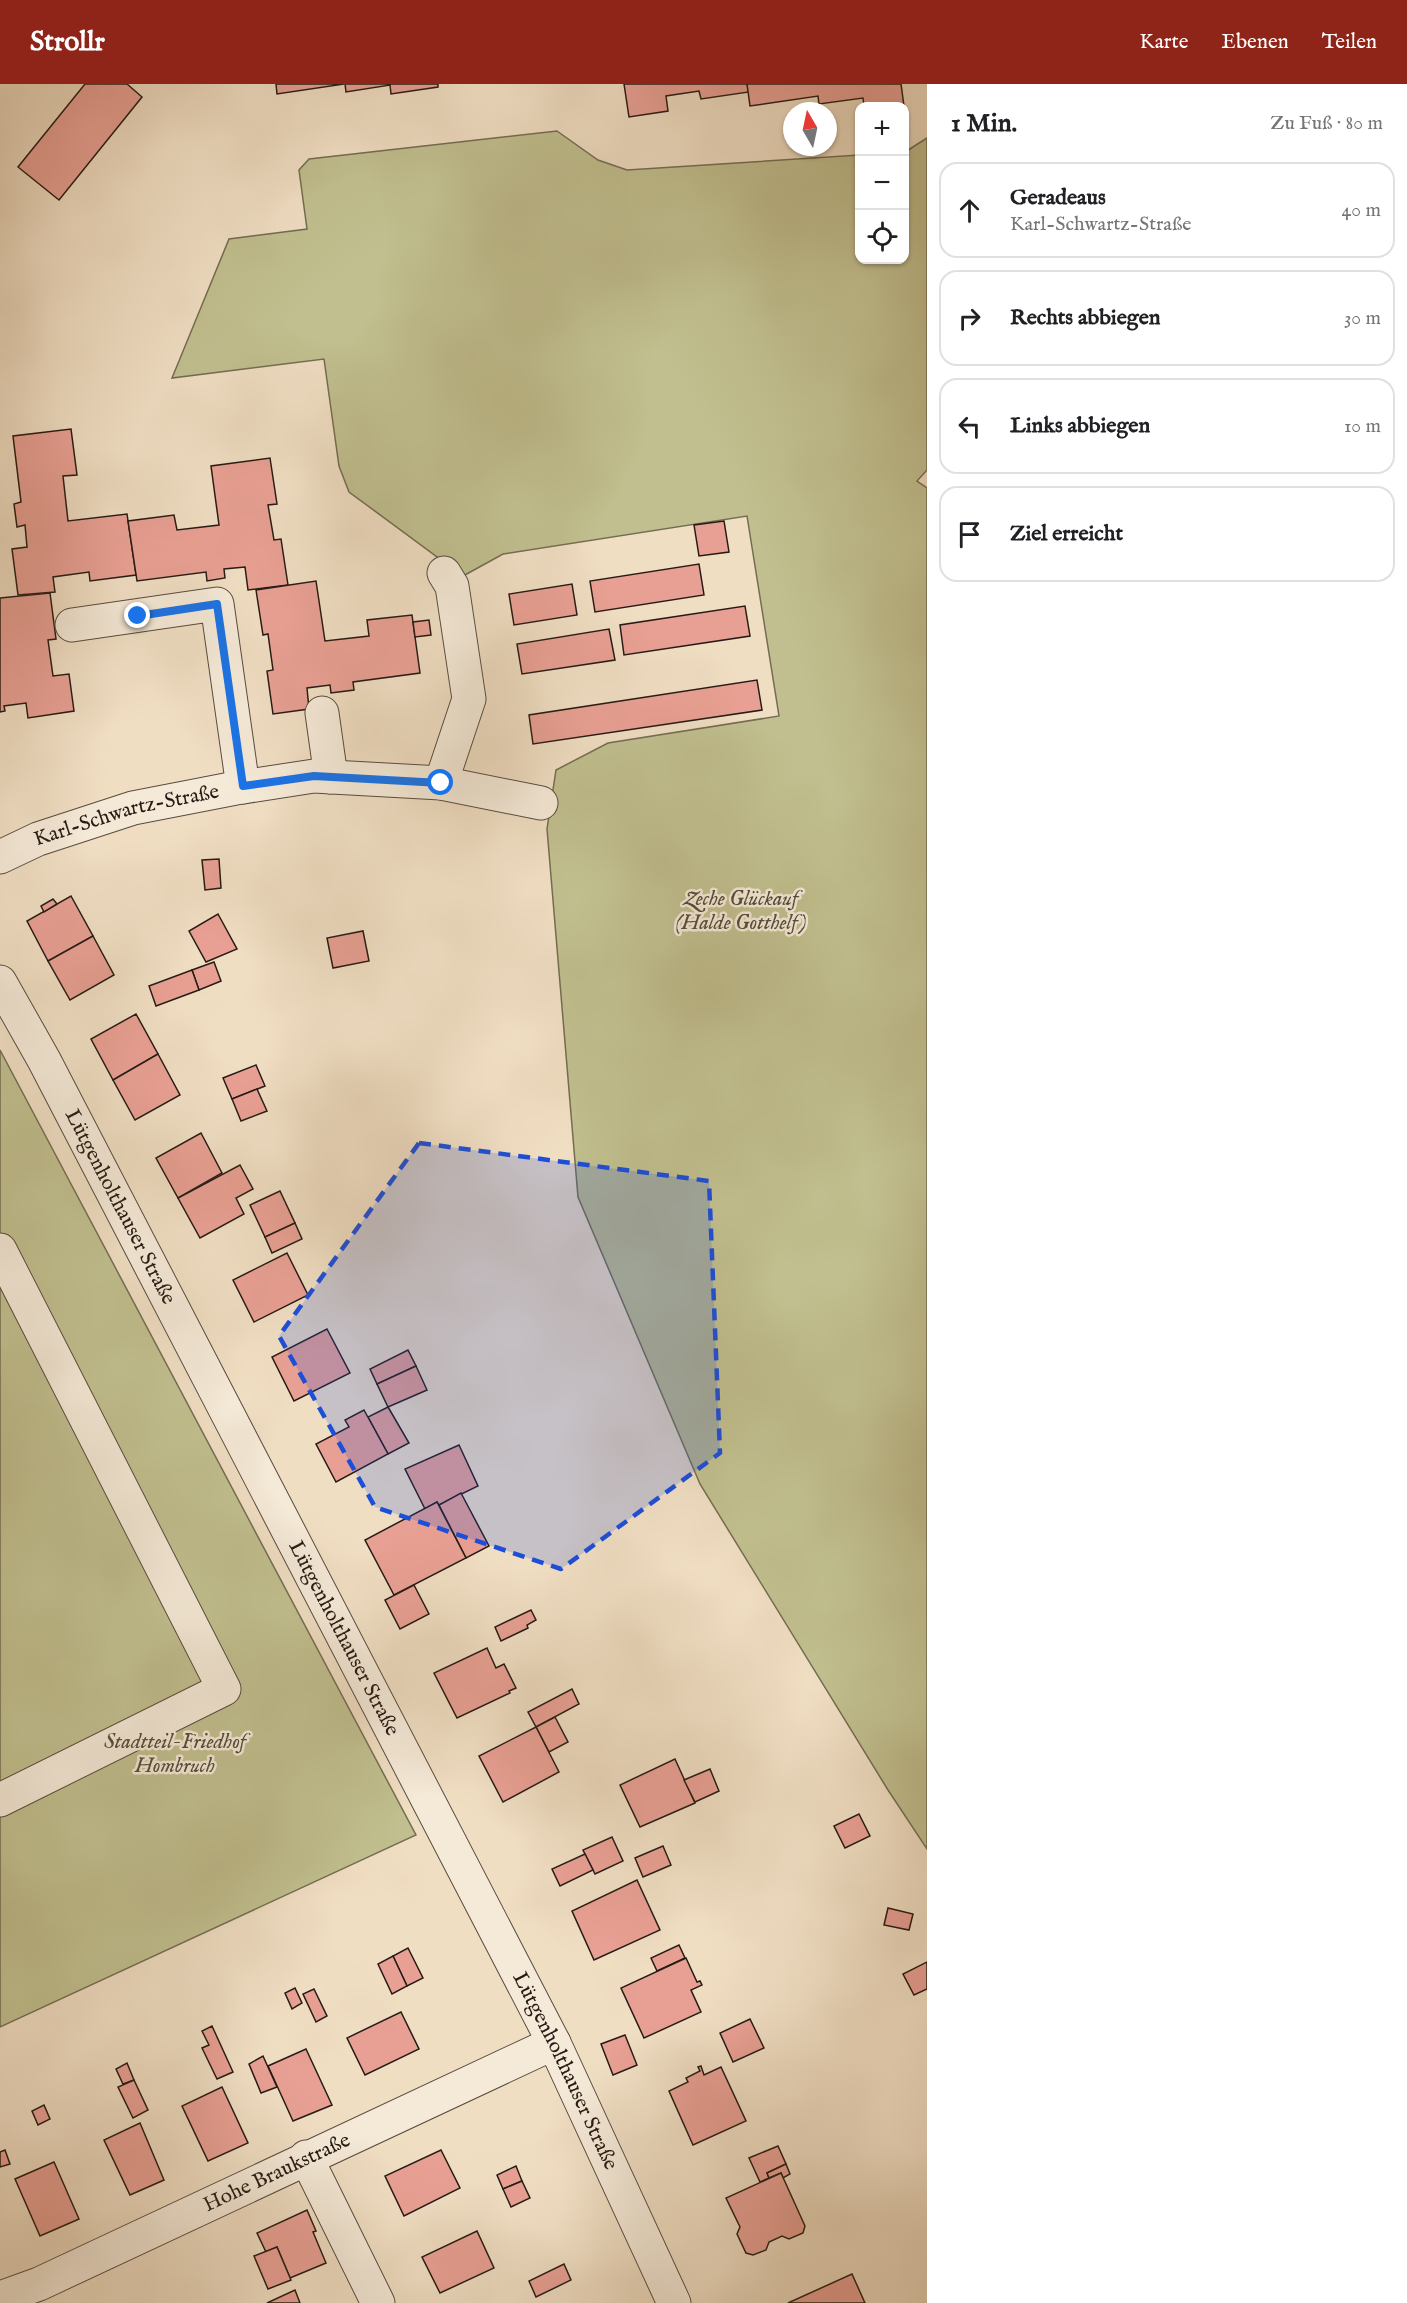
<!DOCTYPE html>
<html lang="de">
<head>
<meta charset="utf-8">
<style>
  :root { --surface:#fff; --page:#f6f6f6; --text:#202124; --muted:#757577; --line:#e0e0e0; --accent:#8f2418 }
  body { margin:0; font-family:"IM FELL English",serif; background:var(--page); color:var(--text) }
  .controls { position:absolute; right:18px; top:18px; display:grid; overflow:hidden; border-radius:12px; box-shadow:0 2px 4px #0004 }
  .controls button { width:54px; height:54px; display:grid; place-items:center; padding:0; border:0; border-bottom:2px solid var(--line); background:var(--surface); color:var(--text); font:30px sans-serif }
  .compass { position:absolute; left:783px; top:18px; width:54px; height:54px; border-radius:50%; background:var(--surface); box-shadow:0 2px 4px #0004; rotate:351deg }
  .stop { position:absolute; width:18px; height:18px; margin:-14px; border:4px solid #1a73e8; border-radius:50%; background:#fff }
  .stop.end { background:#1a73e8; border-color:#fff; box-shadow:0 2px 6px #0008 }
  .list { margin:0; padding:0; list-style:none }
  h2 { display:flex; justify-content:space-between; align-items:center; height:78px; margin:0; padding:0 24px; font-size:26px }
  h2 small { font-size:20px; font-weight:400; color:var(--muted) }
  .list li { display:grid; grid-template-columns:39px 1fr auto; gap:18px; align-items:center; box-sizing:border-box; height:96px; margin:0 12px 12px; padding:0 12px; border:2px solid var(--line); border-radius:18px }
  .list b { display:block; font-size:22px; white-space:nowrap }
  .list p { margin:0; font-size:20px; white-space:nowrap; color:var(--muted) }
  .list em { font-size:20px; font-style:normal; color:var(--muted) }
  .icon { flex:none; width:33px; height:33px; fill:none; stroke:currentColor; stroke-width:2; stroke-linecap:round; stroke-linejoin:round }
  .map { position:relative; flex:none; width:927px; height:2219px; overflow:hidden }
  header { display:flex; align-items:center; gap:36px; box-sizing:border-box; height:84px; padding:0 30px; background:var(--accent); color:#fff }
  header strong { font-size:28px }
  nav { display:flex; gap:33px; margin-inline-start:auto; font-size:21px }
  main { display:flex }
  aside { flex:1; background:var(--surface) }
  .map>svg:first-child { display:block }
</style>
</head>
<body>
<header>
<strong>Strollr</strong>
<nav><a>Karte</a><a>Ebenen</a><a>Teilen</a></nav>
</header>
<main>
<div class="map">
<svg width="927" height="2219" viewBox="0 0 927 2219">
  <rect width="100%" height="100%" fill="#f0dec3"/>
  <filter id="stains"><feTurbulence type="fractalNoise" baseFrequency=".00333" numOctaves="4"/><feColorMatrix values="0 0 0 0 .2 0 0 0 0 .09 0 0 0 0 .02 0 0 0 .5 -.17"/></filter>
  <radialGradient id="worn" r=".72"><stop offset=".6" stop-color="#630" stop-opacity="0"/><stop offset="1" stop-color="#630" stop-opacity=".3"/></radialGradient>
  <!-- green -->
  <g fill="#c1bf8f" stroke="#746d52" stroke-width="1.5">
    <path d="M557,47L598,76L627,86L859,71L860,176H904L905,68L927,54V386L917,397L927,404V1765L888,1706L700,1400L578,1113L547,745L556,686L608,659L779,632L747,432L503,470L463,492L349,408L339,382L324,275L172,294L229,155L307,145L299,86L309,75Z"/>
    <path d="M0,966L416,1751L0,1943Z"/>
  </g>
  <!-- building -->
  <g fill="#e9a094" stroke="#261b15" stroke-width="1.5">
    <path d="M85,0H127L142,13L59,116L18,83Z"/>
    <path d="M276,0H344L277,10Z"/>
    <path d="M345,0H438V3L391,10L390,1L346,8Z"/>
    <path d="M624,0H747L749,8L701,15L699,7L666,12L668,27L629,33Z"/>
    <path d="M747,0H901L904,22H864L863,14L819,20L818,12L750,22Z"/>
    <path d="M71,345L77,391L63,392L68,437L127,430L136,491L90,497L89,488L53,493L55,508L18,511L12,465L27,463L25,441L17,443L14,420L21,418L13,352Z"/>
    <path d="M270,374L277,420L268,421L274,456L281,455L288,501L248,506L245,483L224,485L225,494L207,497L206,488L137,497L128,437L174,431L177,446L219,441L211,382Z"/>
    <path d="M724,437L729,468L699,472L694,441Z"/>
    <path d="M699,480L704,511L595,528L590,497Z"/>
    <path d="M316,497L325,557L369,552L367,536L412,531L420,589L353,598L354,606L331,609L330,601L307,604L309,625L273,630L267,587L273,586L268,550L263,551L256,506Z"/>
    <path d="M572,500L577,531L514,541L509,510Z"/>
    <path d="M50,509L56,555L48,556L53,592L69,590L74,627L28,634L26,619L4,622L5,627L0,628V514Z"/>
    <path d="M745,522L750,552L624,571L620,541Z"/>
    <path d="M429,536L431,551L415,553L413,538Z"/>
    <path d="M609,545L615,576L522,590L517,560Z"/>
    <path d="M757,596L762,626L533,660L529,631Z"/>
    <path d="M219,775L221,804L205,806L202,776Z"/>
    <path d="M71,812L93,852L48,877L27,837Z"/>
    <path d="M53,815L57,820L44,828L41,822Z"/>
    <path d="M218,830L237,865L206,878L189,847Z"/>
    <path d="M363,847L369,877L333,884L327,854Z"/>
    <path d="M93,852L114,891L70,916L48,877Z"/>
    <path d="M214,878L221,897L199,906L192,886Z"/>
    <path d="M192,886L199,906L156,922L149,902Z"/>
    <path d="M136,930L158,970L113,996L91,955Z"/>
    <path d="M158,970L180,1011L135,1036L113,996Z"/>
    <path d="M256,981L265,1002L232,1015L223,994Z"/>
    <path d="M257,1005L267,1027L241,1037L232,1015Z"/>
    <path d="M201,1049L222,1089L178,1114L156,1074Z"/>
    <path d="M240,1081L253,1105L236,1114L244,1130L200,1154L178,1114Z"/>
    <path d="M280,1107L295,1139L265,1153L250,1121Z"/>
    <path d="M295,1139L302,1155L272,1169L265,1153Z"/>
    <path d="M287,1169L308,1211L254,1238L233,1196Z"/>
    <path d="M327,1245L350,1289L294,1317L272,1273Z"/>
    <path d="M408,1266L416,1282L377,1300L370,1285Z"/>
    <path d="M416,1282L427,1306L388,1323L377,1300Z"/>
    <path d="M388,1323L409,1359L388,1370L368,1333Z"/>
    <path d="M364,1326L388,1370L336,1398L316,1360L349,1343L345,1336Z"/>
    <path d="M459,1361L478,1402L439,1421L437,1418L425,1425L405,1385Z"/>
    <path d="M461,1409L489,1462L466,1474L439,1421Z"/>
    <path d="M437,1418L466,1474L394,1511L365,1456Z"/>
    <path d="M414,1501L429,1530L400,1545L385,1516Z"/>
    <path d="M531,1526L536,1536L527,1541L528,1544L501,1557L495,1543Z"/>
    <path d="M487,1564L496,1584L504,1580L516,1604L509,1607L510,1609L457,1634L434,1589Z"/>
    <path d="M572,1605L579,1620L536,1643L528,1628Z"/>
    <path d="M555,1633L568,1658L549,1668L536,1643Z"/>
    <path d="M536,1643L559,1688L503,1718L479,1672Z"/>
    <path d="M675,1675L695,1719L640,1743L620,1701Z"/>
    <path d="M710,1685L719,1707L695,1718L684,1696Z"/>
    <path d="M859,1730L870,1752L845,1764L834,1742Z"/>
    <path d="M612,1753L623,1777L595,1790L583,1766Z"/>
    <path d="M663,1762L671,1781L643,1793L635,1774Z"/>
    <path d="M585,1770L593,1786L560,1802L552,1785Z"/>
    <path d="M637,1796L660,1846L594,1876L572,1827Z"/>
    <path d="M888,1824L913,1830L909,1846L884,1841Z"/>
    <path d="M679,1861L685,1874L657,1887L651,1874Z"/>
    <path d="M408,1864L423,1894L407,1902L393,1872Z"/>
    <path d="M393,1872L407,1902L392,1910L378,1880Z"/>
    <path d="M686,1874L697,1898L700,1897L702,1901L691,1906L701,1928L644,1954L621,1904Z"/>
    <path d="M927,1878V1905L914,1911L903,1890Z"/>
    <path d="M295,1904L302,1919L292,1925L285,1909Z"/>
    <path d="M314,1905L327,1932L316,1938L303,1910Z"/>
    <path d="M401,1928L419,1965L365,1991L347,1954Z"/>
    <path d="M750,1935L764,1964L733,1978L720,1949Z"/>
    <path d="M212,1942L233,1988L217,1995L202,1964L209,1961L202,1947Z"/>
    <path d="M625,1951L637,1981L613,1991L601,1960Z"/>
    <path d="M306,1965L332,2021L293,2037L268,1982Z"/>
    <path d="M263,1972L277,2003L261,2009L249,1980Z"/>
    <path d="M127,1979L134,1996L123,2000L116,1985Z"/>
    <path d="M701,1982L704,1991L721,1983L746,2037L693,2061L669,2007L688,1998L686,1994L700,1987L698,1983Z"/>
    <path d="M134,1996L148,2026L133,2034L118,2003Z"/>
    <path d="M222,2003L248,2059L208,2077L182,2022Z"/>
    <path d="M44,2021L50,2035L38,2041L32,2027Z"/>
    <path d="M140,2039L164,2096L130,2111L104,2056Z"/>
    <path d="M778,2062L786,2080L767,2089L769,2094L760,2098L749,2074Z"/>
    <path d="M5,2066L10,2080L0,2083V2068Z"/>
    <path d="M441,2066L460,2104L404,2132L385,2092Z"/>
    <path d="M54,2078L79,2135L40,2152L15,2095Z"/>
    <path d="M786,2080L790,2090L783,2094L781,2089L769,2094L767,2089Z"/>
    <path d="M516,2082L522,2097L503,2105L497,2091Z"/>
    <path d="M781,2089L805,2142L803,2149L789,2155L782,2152L769,2158L766,2166L753,2171L746,2169L737,2150L740,2143L726,2114Z"/>
    <path d="M522,2097L530,2114L511,2123L503,2105Z"/>
    <path d="M307,2126L316,2147L313,2148L326,2179L290,2194L277,2163L266,2168L257,2149Z"/>
    <path d="M477,2147L494,2184L440,2209L422,2173Z"/>
    <path d="M277,2163L291,2196L268,2205L254,2172Z"/>
    <path d="M564,2180L571,2196L536,2213L529,2197Z"/>
    <path d="M852,2190L865,2219H788Z"/>
    <path d="M295,2206L300,2219H267Z"/>
  </g>
  <g fill="none" stroke-linecap="round" stroke-linejoin="round">
    <defs>
      <g id="minor">
        <path d="M72,541L217,520L243,703"/>
        <path d="M322,629L331,693"/>
        <path d="M441,699L469,615L452,502L444,489"/>
        <path id="s1" d="M0,773L38,755L133,724L236,704L314,692L441,699L541,719"/>
        <path id="s2" d="M0,898L44,976L554,1959L674,2219"/>
        <path d="M0,1166L224,1605L0,1716"/>
        <path d="M306,2073L378,2219"/>
        <path id="s3" d="M0,2214L39,2200L554,1959"/>
      </g>
    </defs>
    <!-- minor casing -->
    <use href="#minor" stroke="#584c40" stroke-width="35"/>
    <!-- minor -->
    <use href="#minor" stroke="#f5ead8" stroke-width="33"/>
  </g>
  <g fill="none" stroke-linecap="round" stroke-linejoin="round">
    <!-- route -->
    <path stroke="#1a73e8" stroke-width="8" d="M138,532L217,520L243,702L314,692L441,699"/>
  </g>
  <!-- marked area -->
  <path fill="#1d4ed8" fill-opacity="0.2" stroke="#1d4ed8" stroke-width="4.5" stroke-dasharray="12 8" stroke-linejoin="round" d="M419,1059L709,1097L720,1369L561,1485L375,1423L279,1252Z"/>
  <g text-anchor="middle" dominant-baseline="central" stroke-width="5" stroke-linejoin="round" paint-order="stroke">
    <!-- street labels -->
    <g font-size="21" fill="#261b15" stroke="#f5ead8">
      <text stroke="none"><textPath href="#s1" startOffset="134">Karl-Schwartz-Straße</textPath></text>
      <text stroke="none"><textPath href="#s2" startOffset="255">Lütgenholthauser Straße</textPath></text>
      <text stroke="none"><textPath href="#s2" startOffset="741">Lütgenholthauser Straße</textPath></text>
      <text stroke="none"><textPath href="#s2" startOffset="1227">Lütgenholthauser Straße</textPath></text>
      <text stroke="none"><textPath href="#s3" startOffset="304">Hohe Braukstraße</textPath></text>
    </g>
    <!-- park labels -->
    <g font-size="21" font-style="italic" fill="#544c3a" stroke="#f5ead8">
      <text x="741" y="815">Zeche Glückauf<tspan x="741" dy="24">(Halde Gotthelf)</tspan></text>
      <text x="175" y="1658">Stadtteil-Friedhof<tspan x="175" dy="24">Hombruch</tspan></text>
    </g>
  </g>
  <rect width="100%" height="100%" filter="url(#stains)"/>
  <rect width="100%" height="100%" fill="url(#worn)"/>
</svg>
<div class="controls">
<button>+</button>
<button>−</button>
<button><svg class="icon" aria-label="locate" viewBox="0 0 24 24"><circle cx="12" cy="12" r="6"/><path d="M12 2v4M12 18v4M2 12h4M18 12h4"/></svg></button>
</div>
<svg class="compass" viewBox="-18 -18 36 36"><path d="M0-13l5 13h-10z" fill="#e53935"/><path d="M0 13l5-13h-10z" fill="#757577"/></svg>
<div class="stop" style="left:441px;top:699px"></div>
<div class="stop end" style="left:138px;top:532px"></div>
</div>
<aside>
<h2>1 Min.<small>Zu Fuß · 80 m</small></h2>
<ul class="list">
<li><svg class="icon" aria-label="ahead" viewBox="0 0 24 24"><path d="M12 20V5M6 11l6-6 6 6"/></svg><div><b>Geradeaus</b><p>Karl-Schwartz-Straße</p></div><em>40 m</em></li>
<li><svg class="icon" aria-label="right" viewBox="0 0 24 24"><path d="M7 20v-9h11M14 6l5 5-5 5"/></svg><div><b>Rechts abbiegen</b></div><em>30 m</em></li>
<li><svg class="icon" aria-label="left" viewBox="0 0 24 24"><path d="M17 20v-9H6M10 6l-5 5 5 5"/></svg><div><b>Links abbiegen</b></div><em>10 m</em></li>
<li><svg class="icon" aria-label="arrive" viewBox="0 0 24 24"><path d="M6 21V4h12l-3 4 3 4H6"/></svg><div><b>Ziel erreicht</b></div></li>
</ul>
</aside>
</main>
</body>
</html>
